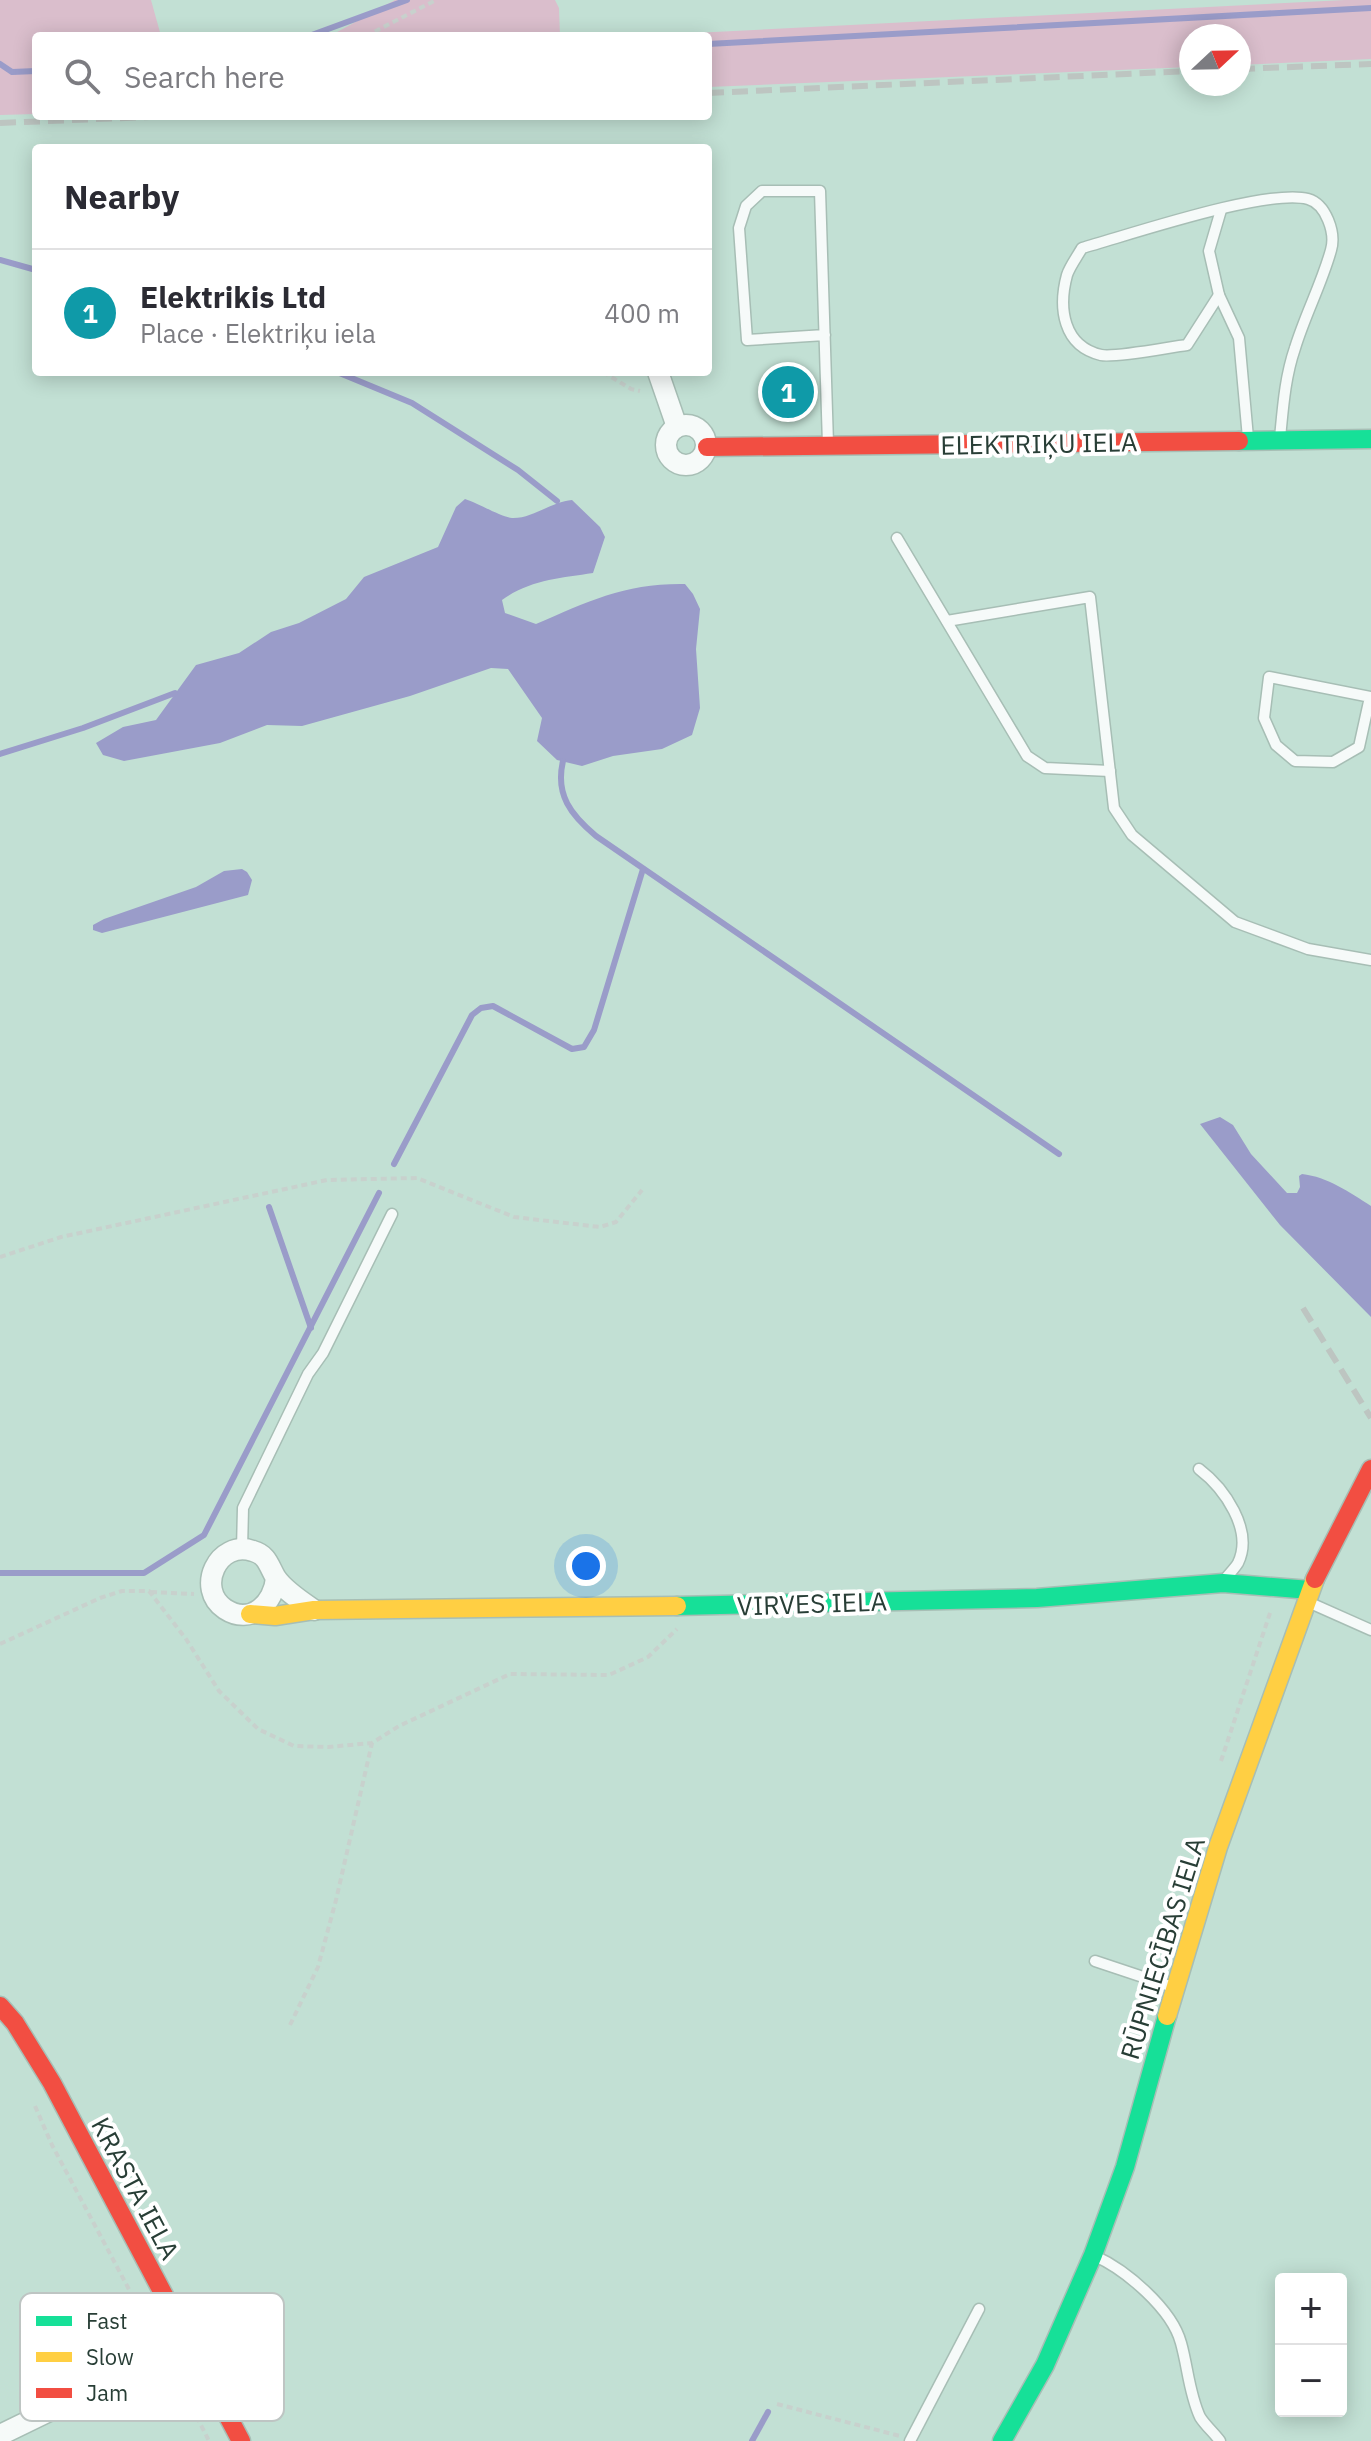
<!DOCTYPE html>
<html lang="en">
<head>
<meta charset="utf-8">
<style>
  :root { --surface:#fff; --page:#f7f7f7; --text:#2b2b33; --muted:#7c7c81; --line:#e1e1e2; --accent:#2563eb }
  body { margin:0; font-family:"IBM Plex Sans",sans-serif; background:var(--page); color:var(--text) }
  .controls { position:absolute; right:24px; bottom:24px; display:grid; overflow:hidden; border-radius:8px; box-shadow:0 4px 20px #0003 }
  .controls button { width:72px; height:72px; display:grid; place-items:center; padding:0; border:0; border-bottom:2px solid var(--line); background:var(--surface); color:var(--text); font:40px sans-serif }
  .compass { position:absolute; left:1179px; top:24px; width:72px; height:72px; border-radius:50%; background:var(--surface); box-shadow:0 4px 20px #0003; rotate:68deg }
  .you { position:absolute; left:586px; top:1566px; width:28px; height:28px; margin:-20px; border:6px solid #fff; border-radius:50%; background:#1a73e8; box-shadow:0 0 0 12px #1a73e833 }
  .badge { display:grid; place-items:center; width:52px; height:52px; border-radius:50%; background:var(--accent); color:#fff; font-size:26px; font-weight:700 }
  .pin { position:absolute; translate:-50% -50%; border:4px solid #fff; box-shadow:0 2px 8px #0006 }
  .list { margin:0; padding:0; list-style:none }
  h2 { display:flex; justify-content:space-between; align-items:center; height:104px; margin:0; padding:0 32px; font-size:34px }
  h2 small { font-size:26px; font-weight:400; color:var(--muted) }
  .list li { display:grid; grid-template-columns:52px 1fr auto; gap:24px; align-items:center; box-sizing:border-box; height:128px; padding:0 32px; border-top:2px solid var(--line) }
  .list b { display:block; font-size:30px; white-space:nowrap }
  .list p { margin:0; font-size:26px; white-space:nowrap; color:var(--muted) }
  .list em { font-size:26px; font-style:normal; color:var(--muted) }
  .icon { flex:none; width:44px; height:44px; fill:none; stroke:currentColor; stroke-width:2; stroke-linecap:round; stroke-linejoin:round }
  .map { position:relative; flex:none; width:1371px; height:2441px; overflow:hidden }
  .search { position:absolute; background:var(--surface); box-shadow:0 4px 20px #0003; left:32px; top:32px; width:680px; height:88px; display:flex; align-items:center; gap:20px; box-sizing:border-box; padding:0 28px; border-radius:8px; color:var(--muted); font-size:30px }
  .panel { position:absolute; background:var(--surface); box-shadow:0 4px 20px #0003; left:32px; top:144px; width:680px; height:232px; border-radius:8px }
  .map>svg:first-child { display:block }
</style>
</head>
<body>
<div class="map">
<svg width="1371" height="2441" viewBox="0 0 1371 2441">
  <rect width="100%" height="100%" fill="#c2e0d4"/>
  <!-- green -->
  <g fill="#dabecc">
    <path d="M0,0H151L161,36H36V114L0,115Z"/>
    <path d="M395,0H555L559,8L560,36H330Z"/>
    <path d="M1345,0H1371V59L1239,65V36H1191V67L708,87V36H634Z"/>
  </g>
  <!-- water -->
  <g fill="#9a9cc9">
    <path d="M465,499C478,503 501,517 512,518C532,519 553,501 572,500L600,527L605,537L593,573C561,578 529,580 502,600L505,613L536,624C589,601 626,583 685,584L693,594L700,609L696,649L700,708L692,735L662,749L613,756L582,766L557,760L537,741L542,718L508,669L491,668L410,696L302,726L267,725L220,743L124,761L103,755L96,743L123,727L156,720L196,665L239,653L271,632L299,623L346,599L364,577L438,547L456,507Z"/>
    <path d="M242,869L247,872L252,880L248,895L102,933L93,930V925L104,919L196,887L224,871Z"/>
    <path d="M1220,1117L1233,1125L1251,1154L1287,1193H1297L1300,1187L1299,1176L1302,1174C1328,1177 1349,1192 1371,1206V1317L1280,1225L1200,1124Z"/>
  </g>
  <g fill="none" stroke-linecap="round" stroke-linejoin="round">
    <!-- stream -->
    <g stroke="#9a9cc9" stroke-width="6">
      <path d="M309,36L407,0"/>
      <path d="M708,44L1371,8"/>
      <path d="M0,64L12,72L36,71"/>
      <path d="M0,260L36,270"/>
      <path d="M337,372L412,403L518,470L557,501"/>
      <path d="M0,754L83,728L175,693"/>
      <path d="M563,761C555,795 571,815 596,836L1059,1154"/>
      <path d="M394,1164L472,1015L481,1008L493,1006L572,1049L584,1047L594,1030L643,869"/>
      <path d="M269,1207L311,1328"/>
      <path d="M0,1573H144L204,1535L379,1193"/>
      <path d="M752,2441L768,2412"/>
    </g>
    <defs>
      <g id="lane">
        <path d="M1221,210L1209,251L1219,295L1239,338L1248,438"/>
        <path d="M1219,295L1187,345C1170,347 1115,358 1101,355C1063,346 1058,308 1067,275C1070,266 1077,257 1082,248C1129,235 1267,188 1308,199C1326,204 1336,233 1331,250C1322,283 1305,315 1295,348C1285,377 1283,407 1280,438"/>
        <path d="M825,335L747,340L739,228L746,206L762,191H820L828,444"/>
        <path d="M897,538L1027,756L1045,768L1110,771"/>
        <path d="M947,621L1090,597L1114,808L1132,835L1235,922L1308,949L1371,960"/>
        <path d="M1370,697L1359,747L1333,762L1295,761L1276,745L1264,718L1269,677L1371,697"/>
        <path d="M1199,1469C1224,1488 1254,1530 1238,1563C1235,1568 1230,1573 1226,1578"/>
        <path d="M242,1549L243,1508L308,1374L323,1353L392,1214"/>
        <path d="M1308,1602L1371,1630"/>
        <path d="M1095,1961L1173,1987"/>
        <path d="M1095,2256C1126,2270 1172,2309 1181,2343C1188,2368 1189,2393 1200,2417C1205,2425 1214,2433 1220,2441"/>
        <path d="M910,2441L979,2309"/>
      </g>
      <g id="street">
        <path d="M658,372L677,427"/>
        <circle cx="686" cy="445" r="20"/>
        <path d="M276,1578C274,1603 251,1626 225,1609C195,1589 218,1539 253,1551C268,1555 269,1567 276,1578C285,1591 301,1601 314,1610"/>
        <path d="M0,2435L189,2343"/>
      </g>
      <g id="fast">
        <path d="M1239,441L1371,439"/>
        <path d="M677,1606L1037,1598L1223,1583L1310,1590"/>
        <path d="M1002,2441L1045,2365L1093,2255L1125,2167L1167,2016"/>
      </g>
      <g id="slow">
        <path d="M250,1614L275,1616L314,1610L677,1606"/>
        <path d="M1167,2016L1218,1847L1315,1579"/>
      </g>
      <g id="jam">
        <path d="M707,447L1239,441"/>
        <path d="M1315,1579L1371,1469"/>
        <path d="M0,2006L15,2023L52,2083L241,2441"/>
      </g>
    </defs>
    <!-- lane casing -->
    <use href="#lane" stroke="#a7beb5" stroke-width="13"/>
    <!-- street casing -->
    <use href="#street" stroke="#a7beb5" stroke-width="23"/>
    <!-- fast casing -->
    <use href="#fast" stroke="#a7beb5" stroke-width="21"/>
    <!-- slow casing -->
    <use href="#slow" stroke="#a7beb5" stroke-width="21"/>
    <!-- jam casing -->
    <use href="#jam" stroke="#a7beb5" stroke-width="21"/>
    <!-- path -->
    <g stroke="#c8d1cd" stroke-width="4" stroke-dasharray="6 4" stroke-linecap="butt">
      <path d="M366,36L436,0"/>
      <path d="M603,372L631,389L640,391"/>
      <path d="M0,1257L61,1237L327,1180L417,1178L514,1217L600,1227L616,1222L642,1190"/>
      <path d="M151,1592L194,1594"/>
      <path d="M0,1644L100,1598L122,1591H149L186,1639L219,1691L258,1729L294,1746L328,1747L372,1743L399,1726L510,1674L609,1675L648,1657L677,1629"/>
      <path d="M1221,1761L1271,1610"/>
      <path d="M290,2025L318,1967L336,1900L372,1743"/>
      <path d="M35,2106L52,2145L156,2340"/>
      <path d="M174,2372L209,2441"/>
      <path d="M777,2404L900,2436"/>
    </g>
    <!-- lane -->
    <use href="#lane" stroke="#f6faf9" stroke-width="10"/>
    <!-- street -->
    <use href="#street" stroke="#f6faf9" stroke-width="20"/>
    <!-- fast -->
    <use href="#fast" stroke="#16e098" stroke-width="18"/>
    <!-- slow -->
    <use href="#slow" stroke="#ffcf43" stroke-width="18"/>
    <!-- jam -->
    <use href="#jam" stroke="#f24e42" stroke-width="18"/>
    <!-- rail -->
    <g stroke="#bdc5c1" stroke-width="6" stroke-dasharray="16 8" stroke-linecap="butt">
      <path d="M1239,69L1371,64"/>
      <path d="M708,93L1191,71"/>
      <path d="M0,123L173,116"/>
      <path d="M1303,1308L1371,1418"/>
    </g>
  </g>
  <g text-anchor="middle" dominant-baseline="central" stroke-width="8" stroke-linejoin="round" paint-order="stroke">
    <!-- street labels -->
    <g font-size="26" fill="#283e36" stroke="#fff">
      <text transform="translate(1039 443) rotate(-1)">ELEKTRIĶU IELA</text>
      <text transform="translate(812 1603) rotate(-2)">VIRVES IELA</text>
      <text transform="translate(1162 1948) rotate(-73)">RŪPNIECĪBAS IELA</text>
      <text transform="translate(136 2188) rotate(62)">KRASTA IELA</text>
    </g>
  </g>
  <!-- legend -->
  <rect x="20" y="2293" width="264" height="128" rx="12" fill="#fff" stroke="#bec5c3" stroke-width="2"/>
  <rect x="36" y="2316" width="36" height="10" fill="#16e098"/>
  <rect x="36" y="2352" width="36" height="10" fill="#ffcf43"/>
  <rect x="36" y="2388" width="36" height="10" fill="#f24e42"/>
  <g font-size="22" fill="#283e36">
    <text x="86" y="2329">Fast</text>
    <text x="86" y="2365">Slow</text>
    <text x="86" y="2401">Jam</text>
  </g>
</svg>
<div class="controls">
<button>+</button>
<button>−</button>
</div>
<svg class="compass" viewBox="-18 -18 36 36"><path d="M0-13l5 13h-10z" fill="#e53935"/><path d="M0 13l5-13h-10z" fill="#7c7c81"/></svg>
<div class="you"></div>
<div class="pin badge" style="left:788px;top:392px;background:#0f9aa8">1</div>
<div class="search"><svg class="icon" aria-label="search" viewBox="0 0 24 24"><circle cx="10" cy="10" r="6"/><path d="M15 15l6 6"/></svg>Search here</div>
<section class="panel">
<h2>Nearby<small></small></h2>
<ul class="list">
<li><span class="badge" style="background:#0f9aa8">1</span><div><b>Elektrikis Ltd</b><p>Place · Elektriķu iela</p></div><em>400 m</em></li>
</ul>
</section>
</div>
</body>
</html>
